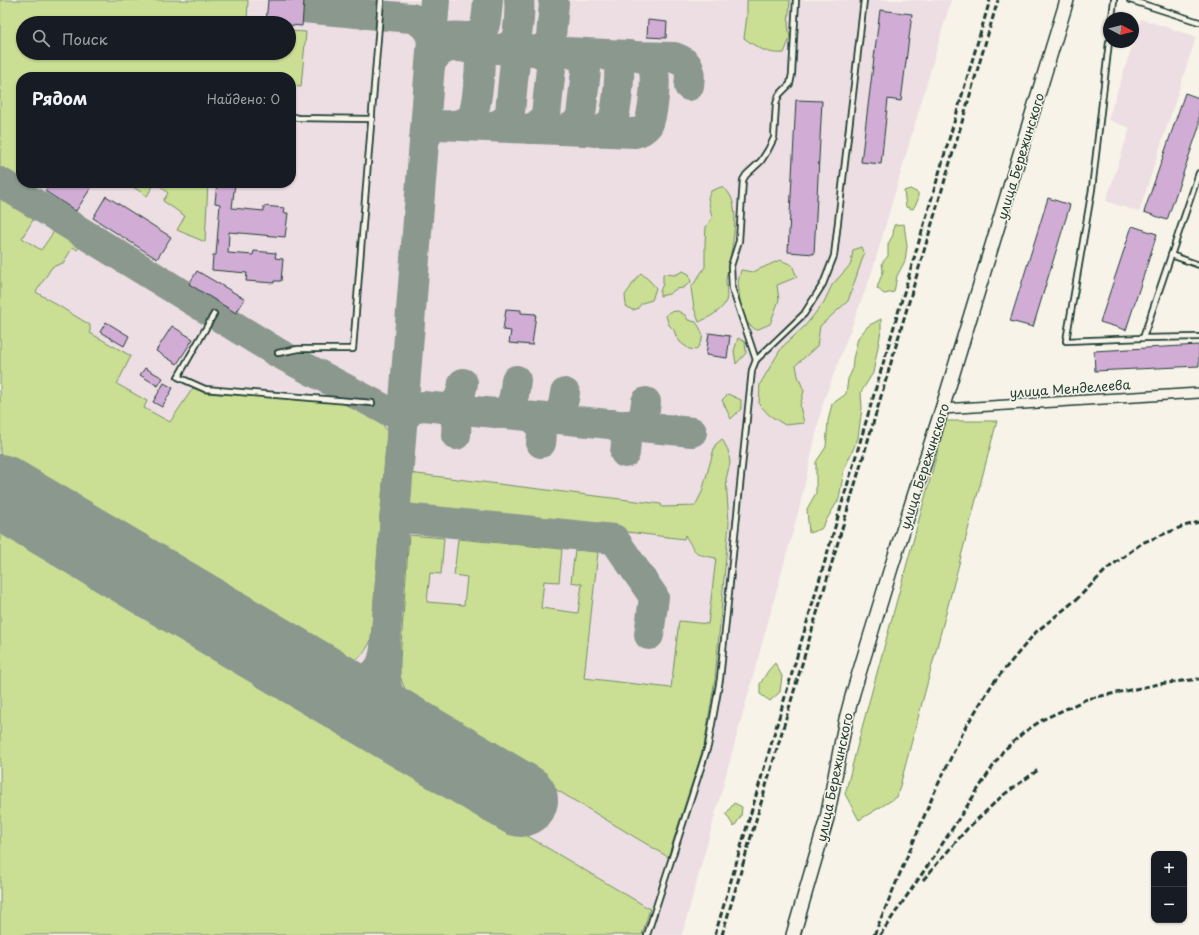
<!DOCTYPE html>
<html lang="ru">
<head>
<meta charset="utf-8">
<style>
  :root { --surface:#171b24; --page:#242831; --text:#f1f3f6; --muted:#9ea1a6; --line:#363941 }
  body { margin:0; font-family:"Playpen Sans",sans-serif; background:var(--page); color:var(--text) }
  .controls { position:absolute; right:12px; bottom:12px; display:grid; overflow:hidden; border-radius:8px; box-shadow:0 1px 3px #0004 }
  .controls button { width:36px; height:36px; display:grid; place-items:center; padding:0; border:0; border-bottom:1px solid var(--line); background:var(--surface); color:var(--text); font:20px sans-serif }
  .compass { position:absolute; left:1103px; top:12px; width:36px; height:36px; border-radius:50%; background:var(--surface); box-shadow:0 1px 3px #0004; rotate:97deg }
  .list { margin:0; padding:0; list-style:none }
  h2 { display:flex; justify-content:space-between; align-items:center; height:52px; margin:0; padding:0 16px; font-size:17px }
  h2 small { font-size:13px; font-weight:400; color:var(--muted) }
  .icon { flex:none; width:22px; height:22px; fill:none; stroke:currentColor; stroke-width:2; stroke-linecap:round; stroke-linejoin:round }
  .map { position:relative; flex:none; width:1199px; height:935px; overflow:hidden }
  .search { position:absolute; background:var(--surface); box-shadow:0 1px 3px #0004; left:16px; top:16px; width:280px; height:44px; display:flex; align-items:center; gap:10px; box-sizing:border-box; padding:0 14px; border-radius:22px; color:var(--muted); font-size:15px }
  .panel { position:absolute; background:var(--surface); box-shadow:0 1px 3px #0004; left:16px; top:72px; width:280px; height:116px; border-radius:16px }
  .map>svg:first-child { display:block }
</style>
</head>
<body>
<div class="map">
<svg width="1199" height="935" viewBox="0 0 1199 935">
  <rect width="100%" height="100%" fill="#f7f3e8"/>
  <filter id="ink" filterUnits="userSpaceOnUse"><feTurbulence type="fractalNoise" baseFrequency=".025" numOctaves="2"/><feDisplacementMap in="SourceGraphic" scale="8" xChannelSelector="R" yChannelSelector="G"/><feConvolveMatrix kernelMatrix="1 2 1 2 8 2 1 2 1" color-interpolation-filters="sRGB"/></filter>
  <g filter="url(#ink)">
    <!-- built -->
    <g fill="#ecdee3" fill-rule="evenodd">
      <path d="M0,0H951L871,275L823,403L799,509L682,935H0ZM23,23H289V53H23ZM21,77H291V183H21Z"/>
      <path d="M1141,19L1196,37L1139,212L1106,201L1130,128L1108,120Z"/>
    </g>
    <!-- green -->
    <g fill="#cadf94" stroke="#748e64">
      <path d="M0,0H248L247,23H23V53H289V31L306,32L301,87L291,86V77H21V181L0,169Z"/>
      <path d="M747,0H790L788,25L790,38L784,53C768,55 756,47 744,38L747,16Z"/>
      <path d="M127,183H155L147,196Z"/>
      <path d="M157,183H208L205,242L177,230L185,216L163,201L168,193Z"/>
      <path d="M721,187C723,188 727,190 728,192C743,211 729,258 726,280C726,286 728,296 726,301C722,311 708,318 699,322L694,308L691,288L705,267V243L706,227L712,218L708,198L711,191Z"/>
      <path d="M910,189L918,193V200L913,209L906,207L904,191Z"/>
      <path d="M0,193L36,215L22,238L41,250L57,227L82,243L77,250L73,247L63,263L52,267L36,292L90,325V333L131,356L117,384L147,401L144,408L170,422L193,388L205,393L354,403L377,415L387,431L371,640C365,653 357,665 341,661L0,458Z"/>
      <path d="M904,224L907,246L905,261L897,276L894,292L884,294L877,288L883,271L882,263L888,256V244L893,235L894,225Z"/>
      <path d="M861,247L864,254L848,301L820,326L817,346L796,365L798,376L804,391L800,406L804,423L785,425L769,415L759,404L760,384L782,347L805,326L824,302L832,285L851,264L853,250Z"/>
      <path d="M780,260L792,265L797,277L777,285L779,300L770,324L756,330L746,322L741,310L738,282L741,270L753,272Z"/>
      <path d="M683,271L689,274L691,282L683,288L676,289L669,294L660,296V291L663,284V274L675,275Z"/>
      <path d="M641,273L650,281L656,288L652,300L642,303L637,309L632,310L626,306L625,295C631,288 634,280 641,273Z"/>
      <path d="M678,311L685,315L688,320L696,322C704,334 705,337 696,350L689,349L680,342L676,336L674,330L669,325L666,316L669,312Z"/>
      <path d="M881,319V331L873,373L861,392L862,408L858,438L844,470L839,499L821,529L809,533L807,509L816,493V462L826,447L828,421L832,404L846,394L848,379L852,371L853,359L858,338L868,326Z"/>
      <path d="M738,338L745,342L746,353L736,364L734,351Z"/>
      <path d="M728,394L741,400V409L731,419L722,400Z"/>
      <path d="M946,421H997L897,797L859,820L845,794L863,724Z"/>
      <path d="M722,439L728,450L730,463L726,479L729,523L715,679L704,746L668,857L414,704C406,695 403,684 399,673L409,535L444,538L441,574L430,573L427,602L464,605L467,577L454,575L458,539L562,549L559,582L544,581L541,608L578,613L582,584L571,582L575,550L598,552L584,678L671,688L679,621L708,624L716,558C694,554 697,555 685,535L684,539L407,505L409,473L661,504L662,507L695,506L702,492L715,445Z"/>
      <path d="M0,522L650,909L642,935H0Z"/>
      <path d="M775,663L782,676L780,692L770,701L760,694V684L768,671Z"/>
      <path d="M734,803L742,807L741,816L734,827L726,814Z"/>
    </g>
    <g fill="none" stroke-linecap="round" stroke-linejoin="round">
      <!-- taxiway -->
      <g stroke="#8b988e" stroke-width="30">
        <path d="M303,8L411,18C422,21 428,28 432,39"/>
        <path d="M449,37C455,36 461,37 468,37C489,36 486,16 488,0"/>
        <path d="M499,49C518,46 517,36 519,19C519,13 520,6 519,0"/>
        <path d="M534,51C543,49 548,46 551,37L554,3L553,0"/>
        <path d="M631,56L674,57C691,63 691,70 689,86"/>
        <path d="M453,125C461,124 468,122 472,116C477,108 480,69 480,59C476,51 471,49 463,47"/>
        <path d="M488,127C499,125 506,122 510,112L515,61C512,53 506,50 499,49"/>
        <path d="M530,129L539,124L546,115L551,68C551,57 544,54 534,51"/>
        <path d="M563,130L574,126L581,116L586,70C585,59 579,55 569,53"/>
        <path d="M594,132C601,131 608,128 612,121C617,114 620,75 619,66L615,59L606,55"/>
        <path d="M424,141L431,127L438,125L635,133C641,132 644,130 648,125C653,116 658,73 652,64C647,57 636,57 629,55L457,47C444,46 435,53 430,65"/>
        <path d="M0,182L278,353L388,411L403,414"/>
        <path d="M446,409C459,403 461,395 463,383"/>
        <path d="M446,409C457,414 457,424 456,435"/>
        <path d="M500,414C515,406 514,396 516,380"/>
        <path d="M531,417C542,423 543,432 541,443"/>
        <path d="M547,418C562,414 563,407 565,393"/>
        <path d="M402,420L413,408L423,406L692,432"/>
        <path d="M612,424C627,430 627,438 625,453"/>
        <path d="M626,425C644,424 644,417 646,402"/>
        <path d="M394,517L614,539L654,597L649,635"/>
        <path d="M323,683C328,684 333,686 338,686C354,687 374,679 381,664C383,660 384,654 385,649"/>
        <path d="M402,730L390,701L386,683L385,646L435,0"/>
      </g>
      <!-- runway -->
      <path stroke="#8b988e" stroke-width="74" d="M0,491L521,800"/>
    </g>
    <!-- building -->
    <g fill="#d1add6" stroke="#1f3d34">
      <path d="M268,0H304L302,26L289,25V23H266Z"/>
      <path d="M880,10L912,14L901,101L888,99L881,164L861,162Z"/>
      <path d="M648,20L667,22L666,38L647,37Z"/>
      <path d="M1185,93L1199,98V127L1167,220L1144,212Z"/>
      <path d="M796,100L822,101L814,254L788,252Z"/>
      <path d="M51,183H94L76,211L45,191Z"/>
      <path d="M217,183H235L232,208L264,211V206L285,208L284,213H288L285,237L229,232L228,253L253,255L254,251L276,253L275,258L283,259L281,281H274V283L246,281L247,273L212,270L213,255H216L220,204L215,203Z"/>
      <path d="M106,196L171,237L157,259L93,218Z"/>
      <path d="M1048,198L1070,205L1033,327L1010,321Z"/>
      <path d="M1132,226L1157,234L1126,330L1100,322Z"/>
      <path d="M197,271L245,299L236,313L189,284Z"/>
      <path d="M506,309L521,310V313L536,314L532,345L509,343L511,331L503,330Z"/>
      <path d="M106,322L129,336L124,346L100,332Z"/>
      <path d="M172,326L193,339L177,364L156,351Z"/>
      <path d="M709,333L730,336L727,358L706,355Z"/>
      <path d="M1199,345V366L1095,371L1094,351Z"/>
      <path d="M145,368L163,378L158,386L140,375Z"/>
      <path d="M164,383L173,388L162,407L153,402Z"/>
    </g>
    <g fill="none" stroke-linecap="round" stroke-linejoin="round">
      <defs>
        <g id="lane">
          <path d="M1130,0L1199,22"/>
          <path d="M1112,18L1114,0"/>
          <path d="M1109,42L1092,189L1066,341L1143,338L1199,337"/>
          <path d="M291,116L298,118L372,119"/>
          <path d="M1171,255L1199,265"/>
          <path d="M214,314L178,377L205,389L372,403"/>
          <path d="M1143,338L1199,173"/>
          <path d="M278,353L298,349H353L381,0"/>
          <path d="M756,360L804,314L823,284L834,256L864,0"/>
          <path d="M647,935L708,746L720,679L752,370L756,360L732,288L731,266L739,241L743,180L746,175L761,161L768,150L774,138L776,104L779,95L790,84L792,74L796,0"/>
        </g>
        <path id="street" d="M942,409L1199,393"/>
        <path id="secondary" d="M793,935L827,818L846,719L853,693L891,568L942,409L1067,0"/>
      </defs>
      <!-- lane casing -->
      <use href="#lane" stroke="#1f3d34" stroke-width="8"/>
      <!-- street casing -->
      <use href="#street" stroke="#1f3d34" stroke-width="12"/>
      <!-- secondary casing -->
      <use href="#secondary" stroke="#1f3d34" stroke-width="16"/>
      <!-- lane -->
      <use href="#lane" stroke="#f7f3e8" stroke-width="4.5"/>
      <!-- street -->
      <use href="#street" stroke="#f7f3e8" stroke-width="9"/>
      <!-- secondary -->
      <use href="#secondary" stroke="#f7f3e8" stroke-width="13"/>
      <!-- rail -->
      <g stroke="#1f3d34" stroke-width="3" stroke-dasharray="6 3" stroke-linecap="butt">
        <path d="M923,880L967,829L1002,796L1038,770"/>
        <path d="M715,935L990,0"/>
        <path d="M722,935L998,0"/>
        <path d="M874,935L934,793L965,728L993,683L1036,632L1077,599L1107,569L1142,543L1184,526L1199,522"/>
        <path d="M880,935L937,852L1003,751L1023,733L1042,720L1087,699L1159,684L1199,679"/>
      </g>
    </g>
  </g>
  <g text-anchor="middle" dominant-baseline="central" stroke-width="3" stroke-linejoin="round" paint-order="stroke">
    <!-- street labels -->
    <g font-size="13" fill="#1f3d34" stroke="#f7f3e8">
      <text transform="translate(1020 156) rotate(-73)">улица Бережинского</text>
      <text transform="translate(1070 388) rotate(-4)">улица Менделеева</text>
      <text transform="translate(924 466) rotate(-72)">улица Бережинского</text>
      <text transform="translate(834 777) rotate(-78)">улица Бережинского</text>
    </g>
  </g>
</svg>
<div class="controls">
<button>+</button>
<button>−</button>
</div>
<svg class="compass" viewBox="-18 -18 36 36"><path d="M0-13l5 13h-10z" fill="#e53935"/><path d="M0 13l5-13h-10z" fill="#9ea1a6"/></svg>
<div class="search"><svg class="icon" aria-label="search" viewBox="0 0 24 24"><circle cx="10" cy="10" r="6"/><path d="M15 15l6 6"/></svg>Поиск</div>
<section class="panel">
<h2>Рядом<small>Найдено: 0</small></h2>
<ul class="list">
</ul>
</section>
</div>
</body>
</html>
